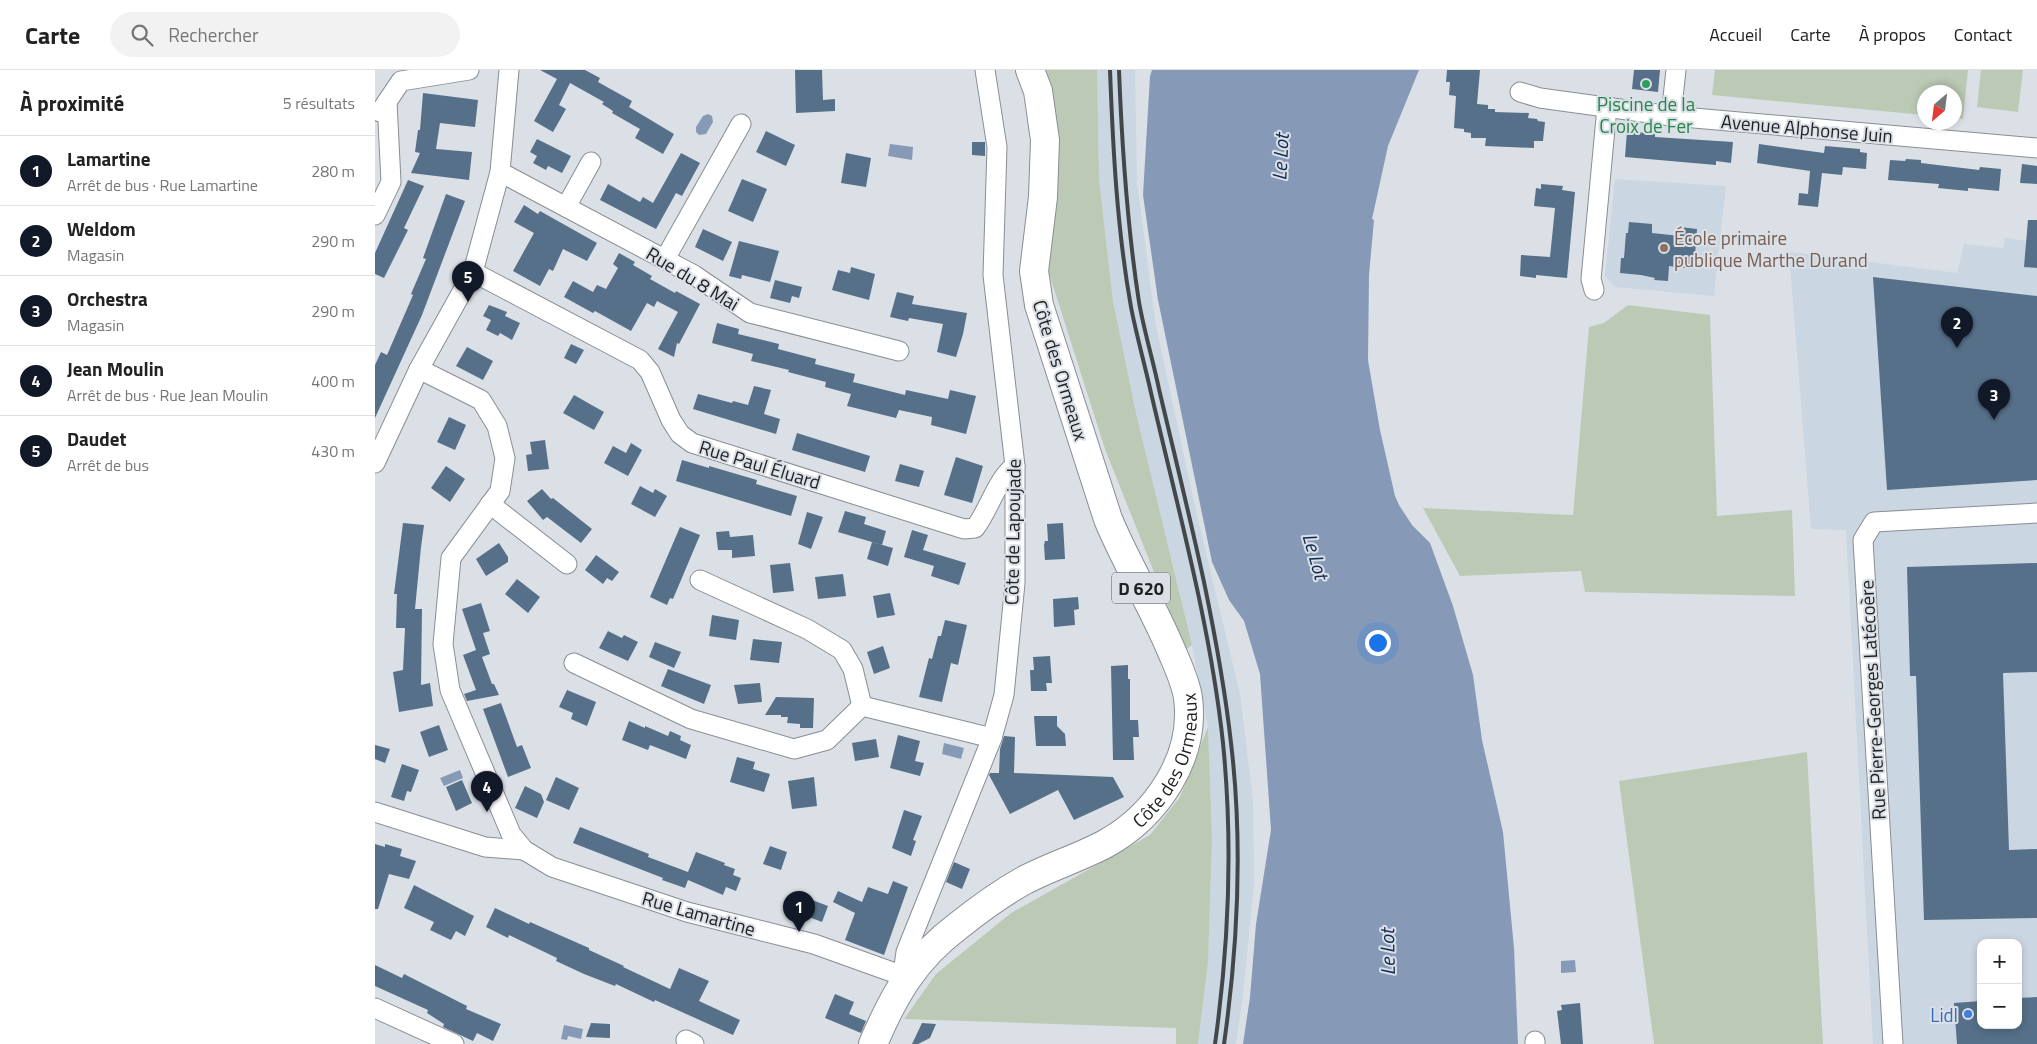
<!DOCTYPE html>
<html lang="fr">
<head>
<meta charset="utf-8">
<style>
  :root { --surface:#fff; --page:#f2f2f2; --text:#222; --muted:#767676; --line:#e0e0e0; --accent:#111827 }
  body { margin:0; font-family:"Titillium Web",sans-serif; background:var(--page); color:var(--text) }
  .controls { position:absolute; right:15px; bottom:15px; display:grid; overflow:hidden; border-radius:10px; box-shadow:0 2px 8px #0003 }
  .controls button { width:45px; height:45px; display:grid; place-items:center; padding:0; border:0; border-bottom:1px solid var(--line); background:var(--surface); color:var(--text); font:25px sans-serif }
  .compass { position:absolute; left:1542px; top:15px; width:45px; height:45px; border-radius:50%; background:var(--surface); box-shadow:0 2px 8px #0003; rotate:208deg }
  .you { position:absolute; left:1002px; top:572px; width:18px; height:18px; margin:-12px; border:4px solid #fff; border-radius:50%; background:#1a73e8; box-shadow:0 0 0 8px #1a73e833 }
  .badge { display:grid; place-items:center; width:32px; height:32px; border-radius:50%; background:var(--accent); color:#fff; font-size:16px; font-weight:700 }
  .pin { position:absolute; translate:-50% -41px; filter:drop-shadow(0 1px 2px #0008) }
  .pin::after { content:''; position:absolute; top:26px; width:18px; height:15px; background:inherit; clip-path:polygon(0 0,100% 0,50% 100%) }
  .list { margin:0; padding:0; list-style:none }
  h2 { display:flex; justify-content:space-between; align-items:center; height:65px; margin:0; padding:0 20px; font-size:21px }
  h2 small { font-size:16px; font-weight:400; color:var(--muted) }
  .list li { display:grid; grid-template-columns:32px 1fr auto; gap:15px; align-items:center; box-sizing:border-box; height:70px; padding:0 20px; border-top:1px solid var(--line) }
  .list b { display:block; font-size:19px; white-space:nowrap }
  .list p { margin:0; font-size:16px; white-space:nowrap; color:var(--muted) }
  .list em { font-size:16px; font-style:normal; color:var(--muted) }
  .icon { flex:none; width:28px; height:28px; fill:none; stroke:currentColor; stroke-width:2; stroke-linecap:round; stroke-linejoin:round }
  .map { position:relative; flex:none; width:1662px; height:974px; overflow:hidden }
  header { display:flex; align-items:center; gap:30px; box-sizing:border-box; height:70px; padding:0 25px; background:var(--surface); border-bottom:1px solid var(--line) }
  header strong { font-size:24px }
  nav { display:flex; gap:28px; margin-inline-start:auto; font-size:18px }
  .search { width:350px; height:45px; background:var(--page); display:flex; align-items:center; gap:12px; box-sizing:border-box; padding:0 18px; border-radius:28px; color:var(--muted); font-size:19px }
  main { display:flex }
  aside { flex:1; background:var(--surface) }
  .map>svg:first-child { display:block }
</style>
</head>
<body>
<header>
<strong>Carte</strong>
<div class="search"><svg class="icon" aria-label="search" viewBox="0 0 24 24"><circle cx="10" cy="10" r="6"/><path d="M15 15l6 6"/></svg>Rechercher</div>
<nav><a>Accueil</a><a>Carte</a><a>À propos</a><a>Contact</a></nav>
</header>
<main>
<aside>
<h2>À proximité<small>5 résultats</small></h2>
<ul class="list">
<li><span class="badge">1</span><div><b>Lamartine</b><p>Arrêt de bus · Rue Lamartine</p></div><em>280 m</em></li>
<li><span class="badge">2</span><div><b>Weldom</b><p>Magasin</p></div><em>290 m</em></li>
<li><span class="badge">3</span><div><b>Orchestra</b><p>Magasin</p></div><em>290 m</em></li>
<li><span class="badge">4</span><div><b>Jean Moulin</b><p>Arrêt de bus · Rue Jean Moulin</p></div><em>400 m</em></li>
<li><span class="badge">5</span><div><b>Daudet</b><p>Arrêt de bus</p></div><em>430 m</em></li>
</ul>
</aside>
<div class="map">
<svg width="1662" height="974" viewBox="0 0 1662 974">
  <rect width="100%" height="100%" fill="#dae0e6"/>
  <!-- built -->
  <g fill="#cad6e1" fill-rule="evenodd">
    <path d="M722,0H760L762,112L781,256L821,441L865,624L878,730L879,815L868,925L861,974H823L833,893L837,763L833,657L817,575L761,343L738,231L724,109Z"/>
    <path d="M1240,109L1351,116L1339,226L1240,217L1230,206Z"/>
    <path d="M1630,168L1662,172V974H1498L1471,460L1436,459L1414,182L1582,203L1589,174L1628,178ZM1606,873H1643V955H1606Z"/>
  </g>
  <!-- green -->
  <g fill="#bccab5">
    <path d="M665,0H722L724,109L738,231L761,343L817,575L810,580L730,379L673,200Z"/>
    <path d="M1340,0H1593L1588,49L1580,48V22H1550L1549,45L1337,25Z"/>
    <path d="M1606,0H1648L1643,42L1602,37Z"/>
    <path d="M1253,235L1335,245L1342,446L1417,440L1420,526L1210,522L1206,501L1085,506L1048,438L1198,445L1214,257L1229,253Z"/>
    <path d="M833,657L837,767L833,893L823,974H801V958L529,949L561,904L636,843L775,765L805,727Z"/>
    <path d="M1432,682L1448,974H1279L1244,711Z"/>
  </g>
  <!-- water -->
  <g fill="#869ab8">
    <path d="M777,0H1044L1013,76L997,149L999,150L994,205L993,290L1005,360L1020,426L1024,435L1037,455L1055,473L1078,536L1098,605L1107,670L1128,762L1139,878L1143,974H868L875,927L881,854L896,760L885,604L869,551L854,530L837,492L783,230L768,125L775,6Z"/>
    <path d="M333,44L337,46L338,52L331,64L324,65L321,62V57L328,46Z"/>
    <path d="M515,74L538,77L537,90L513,86Z"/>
    <path d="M569,673L589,678L586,689L567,684Z"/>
    <path d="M85,700L88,708L69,716L65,708Z"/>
    <path d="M1200,890L1201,902L1186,903V891Z"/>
    <path d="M189,955L208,959L206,969L193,966L192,970L186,969Z"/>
  </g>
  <!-- building -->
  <g fill="#567089">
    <path d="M165,0H210L225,8L223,12L257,31L254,37L299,64L288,84L260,68L265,59L237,43L238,41L227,34L229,32L195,13L184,35L191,39L178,62L159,51L182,9Z"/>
    <path d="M420,0H447L448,30L460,29V41L421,43Z"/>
    <path d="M1072,0H1105L1102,34L1113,35V39H1120V42L1154,43L1153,48L1162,49L1163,51L1170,52L1168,71H1159V78L1110,76L1111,68H1096V63L1089,62V59L1079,58L1081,26L1074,25L1075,12H1071Z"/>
    <path d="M1259,0H1285L1283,22L1257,19Z"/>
    <path d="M48,23L103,30L100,57L65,53L61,79L97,82L94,110L36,103L45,83L40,82L43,60H45Z"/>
    <path d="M391,61L420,75L411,96L381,82Z"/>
    <path d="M1252,61L1280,64V67L1358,72L1356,93L1341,91V95L1250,87Z"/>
    <path d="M162,69L196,86L187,103L173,96L171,100L158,93L162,86L155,82Z"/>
    <path d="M597,72H610V86L597,85Z"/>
    <path d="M1384,74L1449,83L1450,76L1485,79V82L1492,83L1491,99L1468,97L1467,105L1447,103L1443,137L1423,135L1424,123L1433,124L1435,101L1382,93Z"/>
    <path d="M306,83L325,93L307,126L301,123L281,159L225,130L233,114L265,132L268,127L278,133Z"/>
    <path d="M471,83L496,88L491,117L466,113Z"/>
    <path d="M1531,89L1546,90V93L1604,100L1605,97L1626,99L1624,121L1593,118V121L1563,118L1564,114L1513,110L1515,90L1530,91Z"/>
    <path d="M1647,94L1662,96V114L1645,113Z"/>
    <path d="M367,109L392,119L378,152L353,141Z"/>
    <path d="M33,110L49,116L29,158L33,160L9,208L0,204V183Z"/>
    <path d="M1166,114L1188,116L1187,120L1200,122L1192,208L1161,205V208L1145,206L1146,185L1175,187L1180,138L1159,136L1161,118L1166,119Z"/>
    <path d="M71,124L90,131L47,245L0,348V295L6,282L12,285L38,225L36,224L51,189L48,188Z"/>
    <path d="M149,135L163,144L165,141L222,173L212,191L188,179L178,201L174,199L165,216L138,201L159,163L139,152Z"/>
    <path d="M1653,150H1662V198L1649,197Z"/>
    <path d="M1254,152L1277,154V163L1305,166V157L1322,159L1319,199L1294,196L1293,211L1279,210L1280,208L1266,205L1245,203L1246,188H1249L1251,163H1253Z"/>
    <path d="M328,159L357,172L348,191L320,177Z"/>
    <path d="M364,171L404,181L395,212L367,205L366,209L354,206Z"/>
    <path d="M244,183L260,192L258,195L277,206L275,209L300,223L301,221L325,234L304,274L302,273L299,287L283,279L303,242L282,231L279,237L272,233L256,261L220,241L218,243L189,227L198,211L218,222L222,215L231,219L243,198L238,194Z"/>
    <path d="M476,197L500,204L494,230L457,220L463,200L475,203Z"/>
    <path d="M1498,207L1662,226V410L1512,420Z"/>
    <path d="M400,210L427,217L424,228L417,226L415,233L395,228Z"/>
    <path d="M522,222L539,226L537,234L592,243L588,264L581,287L562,282L568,254L534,248L533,251L515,247Z"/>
    <path d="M114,235L132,242L130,246L145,253L137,270L125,263L123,266L111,260L116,250L108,246Z"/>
    <path d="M342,253L364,259L363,264L404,274L403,279L441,289L440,294L480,304L478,312L530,325L531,320L573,329L575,320L601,326L591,364L556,355L557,347L524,340L521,348L472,336L476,324L450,317L451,312L413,302L414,300L376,291L378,284L337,273Z"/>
    <path d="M196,274L209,280L201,294L189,288Z"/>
    <path d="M92,277L118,291L108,310L81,296Z"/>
    <path d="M379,316L396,320L389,344L405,349L401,364L318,339L323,324L357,333L358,331L373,335Z"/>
    <path d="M199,325L229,342L219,360L188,343Z"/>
    <path d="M74,347L91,355L80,380L62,372Z"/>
    <path d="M422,363L495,386L490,402L417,380Z"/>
    <path d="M170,370L174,399L153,401L151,385L157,384L155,372Z"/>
    <path d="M256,373L267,380L253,406L229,393L238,376L251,383Z"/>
    <path d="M581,387L608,396L597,433L569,425Z"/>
    <path d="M307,390L334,398V396L382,410L381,414L422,426L416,446L301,411Z"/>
    <path d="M525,394L549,401L544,417L520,411Z"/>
    <path d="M71,396L90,409L75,432L56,418Z"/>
    <path d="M265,416L278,423L280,419L292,426L280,447L256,434Z"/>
    <path d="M167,419L176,429L178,428L217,459L206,473L172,447L168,450L152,431Z"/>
    <path d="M470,441L491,447L489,454L511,461L507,475L463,462Z"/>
    <path d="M432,442L448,447L436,479L423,474Z"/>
    <path d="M28,453L49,455L46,477L40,539H47L46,615L55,613L58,636L24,642L18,602L28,600L30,558H21L22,524H19Z"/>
    <path d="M688,453L690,489L670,490L669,475L670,471H673L672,454Z"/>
    <path d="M305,457L325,465L298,529L295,528L292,535L275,527Z"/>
    <path d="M537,460L553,465L548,480L591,493L584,515L556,506L559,496L529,487Z"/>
    <path d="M354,461L355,467L378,465L380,486L357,488V480H343L341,462Z"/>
    <path d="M497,472L518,478L513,496L492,489Z"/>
    <path d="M124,473L133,487V492L111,506L101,489Z"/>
    <path d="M221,485L244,502L237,511L232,508L228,514L210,500Z"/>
    <path d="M415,493L419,521L398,523L395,495Z"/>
    <path d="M1662,493V602L1628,603L1634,780L1662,779V848L1549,850L1541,606H1535L1532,497Z"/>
    <path d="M468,504L471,526L443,529L440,507Z"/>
    <path d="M142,509L165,527L153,543L130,524Z"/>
    <path d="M515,523L520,545L502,548L498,526Z"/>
    <path d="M703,527L704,539L699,540L700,555L679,557L678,529Z"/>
    <path d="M106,533L115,561L108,563L115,584L107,587L117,614H119L124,625L92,631L89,624L101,620L88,585L101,580L87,539Z"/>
    <path d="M337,545L364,550L361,570L334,566Z"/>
    <path d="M570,550L592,555L583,595L576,593L567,632L544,627L554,588L557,589L563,566H566Z"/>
    <path d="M233,561L247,568L249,565L263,572L253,591L224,578Z"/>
    <path d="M378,569L407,572L404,593L375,590Z"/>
    <path d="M280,572L306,582L299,598L274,587Z"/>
    <path d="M508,576L515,598L499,604L492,582Z"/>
    <path d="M675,586L677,613H671L672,621H656L655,600H659L658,587Z"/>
    <path d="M753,595V609H755V650H763L764,667H758L759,690H738L736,596Z"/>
    <path d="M293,599L336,615L329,634L286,616Z"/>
    <path d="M385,613L387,632L363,634L359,615Z"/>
    <path d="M192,620L221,632L212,656L196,649L198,643L184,637Z"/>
    <path d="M401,627L439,628L438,658H425V654L412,653L413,647H406V645H390Z"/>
    <path d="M126,633L142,677L147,675L156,698L133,707L108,639Z"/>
    <path d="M659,646H682V656L690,664L691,676H661Z"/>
    <path d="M254,651L270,658V656L293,666L295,661L306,666L305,670L316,675L311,689L275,675L273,680L247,670Z"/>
    <path d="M64,655L73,680L54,687L45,662Z"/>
    <path d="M523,665L545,671L540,691L549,693L545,706L515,698Z"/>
    <path d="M629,666L640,667L639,703L738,707L749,727L699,750L683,720L635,744L614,705L615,703H624L625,679Z"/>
    <path d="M501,669L504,687L480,691L477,673Z"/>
    <path d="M0,675L15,679L10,693L0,689Z"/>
    <path d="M362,687L380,692L378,699L395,704L389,722L355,712Z"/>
    <path d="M27,694L44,700L36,722L32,721L29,731L16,727Z"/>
    <path d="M181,707L204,718L194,740L171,730Z"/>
    <path d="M439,707L442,736L417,739L413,711Z"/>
    <path d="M87,710L97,733L81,741L71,717Z"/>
    <path d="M150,716L166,724L169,732L162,748L140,738Z"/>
    <path d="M529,740L547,746L538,770L541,771L536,786L517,778Z"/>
    <path d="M205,757L274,784L273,787L313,802L321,782L350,793L349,795L360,799L358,805L366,808L361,821L351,817L348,825L313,810L310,818L287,810L288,808L198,773Z"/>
    <path d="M0,774L10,777V774L27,779L25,786L41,791L34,809L14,804L3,839H0Z"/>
    <path d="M395,776L412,782L406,800L388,794Z"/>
    <path d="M579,792L595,799L587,819L571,812Z"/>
    <path d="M518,811L533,817L509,885L470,870L480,843L458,832L463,821L487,832L493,817L513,824Z"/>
    <path d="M39,815L99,846L90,866L81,861L76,870L55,860L59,852L29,838Z"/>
    <path d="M424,825L453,836L447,852L418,841Z"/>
    <path d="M120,838L154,854L155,852L214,878V880L249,896L248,897L295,919L304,898L334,911L324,931L365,950L358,965L280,930L279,932L241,914L240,916L209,904L181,891L182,888L134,865L133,868L111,857Z"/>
    <path d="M0,895L27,908L29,904L92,936L91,939L126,954L118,971L102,963L98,971L68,957L69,954L52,943L53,940L0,916Z"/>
    <path d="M460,924L479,932L474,944L491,951L486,963L450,948Z"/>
    <path d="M1662,927V974H1582L1579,933L1606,931V955H1643V928Z"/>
    <path d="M1205,933L1208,974H1186L1182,941L1187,940L1186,935Z"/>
    <path d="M216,953L235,954V968L211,967Z"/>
    <path d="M547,953L561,954L555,968L543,974H537Z"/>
  </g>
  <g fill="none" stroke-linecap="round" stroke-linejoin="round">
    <defs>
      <g id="street">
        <path d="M1145,22L1165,28L1296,46L1662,78"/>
        <path d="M5,42L26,11L94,0"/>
        <path d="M1296,46L1301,0"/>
        <path d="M125,102L319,205L375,243L524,281"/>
        <path d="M191,137L216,92"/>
        <path d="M0,145L16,112L12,32"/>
        <path d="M290,189L366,54"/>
        <path d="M98,202L265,290L275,302L296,350L305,364L317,373L589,459L600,458C614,440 623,407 640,396"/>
        <path d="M1219,220L1216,209L1232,37"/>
        <path d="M44,299L106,330L122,356L130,388L125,421L76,488L68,574L75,620L136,764L149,780L177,797L312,842L439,874L531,907"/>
        <path d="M0,393L44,299L98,202L125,102L134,0"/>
        <path d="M115,434L192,494"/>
        <path d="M325,510L432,559L467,580L478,599L487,636"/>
        <path d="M199,593L316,649L419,679L452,670L487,636L617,668"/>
        <path d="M0,742L110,777L149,780"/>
        <path d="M531,907L529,896L531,882L617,668L629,625L640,513V396L618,205L622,77L610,0"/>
        <path d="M0,938L79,974"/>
        <path d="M311,970L319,974"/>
        <path d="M1160,971V974"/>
        <path d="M1518,974L1488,470L1499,452L1662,443"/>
      </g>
      <g id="primary">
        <path id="s1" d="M498,974C519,925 539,889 583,856C603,840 625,824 648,811C674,797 704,788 730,774C781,746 821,688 813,628C811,613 803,596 797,582C778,536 752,495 733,449L664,235L659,201L668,127L670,70L663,21L655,0"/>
      </g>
    </defs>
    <!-- street casing -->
    <use href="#street" stroke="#888e93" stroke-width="21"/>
    <!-- primary casing -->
    <use href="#primary" stroke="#888e93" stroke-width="30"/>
    <!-- street -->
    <use href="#street" stroke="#fff" stroke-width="19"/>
    <!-- primary -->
    <use href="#primary" stroke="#fff" stroke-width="28"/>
    <!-- rail -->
    <g stroke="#44474a" stroke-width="4">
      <path d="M735,0C738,79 742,159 756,237C761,263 768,288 774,314C801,432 835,552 848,673C858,773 854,874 840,974"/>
      <path d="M744,0C747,78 752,155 764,232C769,261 778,290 784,319C799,383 815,447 829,512C840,565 850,619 856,673C868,773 863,875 849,974"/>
    </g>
  </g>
  <!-- markers -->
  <circle fill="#2e9e5b" stroke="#dae0e6" stroke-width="2" cx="1271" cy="14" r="5"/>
  <circle fill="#8d6e63" stroke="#dae0e6" stroke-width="2" cx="1289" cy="178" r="5"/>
  <circle fill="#3f7fe0" stroke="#dae0e6" stroke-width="2" cx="1593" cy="944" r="5"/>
  <g text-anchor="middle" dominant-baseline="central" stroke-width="4" stroke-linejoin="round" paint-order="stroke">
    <!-- shield labels -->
    <rect fill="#dae0e6" stroke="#575a5e" stroke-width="1" x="737" y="502.5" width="58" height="31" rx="4"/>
    <g font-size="18" font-weight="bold" fill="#1f2123">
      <text x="766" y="518">D 620</text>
    </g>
    <!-- leisure labels -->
    <g font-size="19" fill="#27864d" stroke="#dae0e6">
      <text x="1271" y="33">Piscine de la<tspan x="1271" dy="22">Croix de Fer</tspan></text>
    </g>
    <!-- street labels -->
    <g font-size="19" fill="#1f2123" stroke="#dae0e6">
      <text transform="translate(1432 58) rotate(5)">Avenue Alphonse Juin</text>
      <text transform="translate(318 208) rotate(31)">Rue du 8 Mai</text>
      <text transform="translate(686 300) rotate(73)">Côte des Ormeaux</text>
      <text transform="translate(385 394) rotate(17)">Rue Paul Éluard</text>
      <text transform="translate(637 462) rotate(-89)">Côte de Lapoujade</text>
      <text transform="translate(1497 630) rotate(-93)">Rue Pierre-Georges Latécoère</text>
      <text stroke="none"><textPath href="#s1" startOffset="426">Côte des Ormeaux</textPath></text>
      <text transform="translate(324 843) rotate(16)">Rue Lamartine</text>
    </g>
    <!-- education labels -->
    <g font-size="19" fill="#785e54" stroke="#dae0e6" text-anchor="start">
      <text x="1299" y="167">École primaire<tspan x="1299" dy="22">publique Marthe Durand</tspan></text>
    </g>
    <!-- shop labels -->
    <g font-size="19" fill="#366cbe" stroke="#dae0e6" text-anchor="end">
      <text x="1583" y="944">Lidl</text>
    </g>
    <!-- water labels -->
    <g font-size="20" font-style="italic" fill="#0f2a52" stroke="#dae0e6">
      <text transform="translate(905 87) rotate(-87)">Le Lot</text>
      <text transform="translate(941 486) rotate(74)">Le Lot</text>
      <text transform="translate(1012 882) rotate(-91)">Le Lot</text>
    </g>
  </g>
</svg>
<div class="controls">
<button>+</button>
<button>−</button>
</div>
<svg class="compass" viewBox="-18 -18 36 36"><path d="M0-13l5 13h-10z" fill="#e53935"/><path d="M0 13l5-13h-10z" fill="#767676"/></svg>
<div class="you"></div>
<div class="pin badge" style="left:424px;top:862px">1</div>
<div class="pin badge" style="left:1582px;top:278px">2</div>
<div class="pin badge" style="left:1619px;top:350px">3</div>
<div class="pin badge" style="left:112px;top:742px">4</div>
<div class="pin badge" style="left:93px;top:232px">5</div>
</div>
</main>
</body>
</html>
